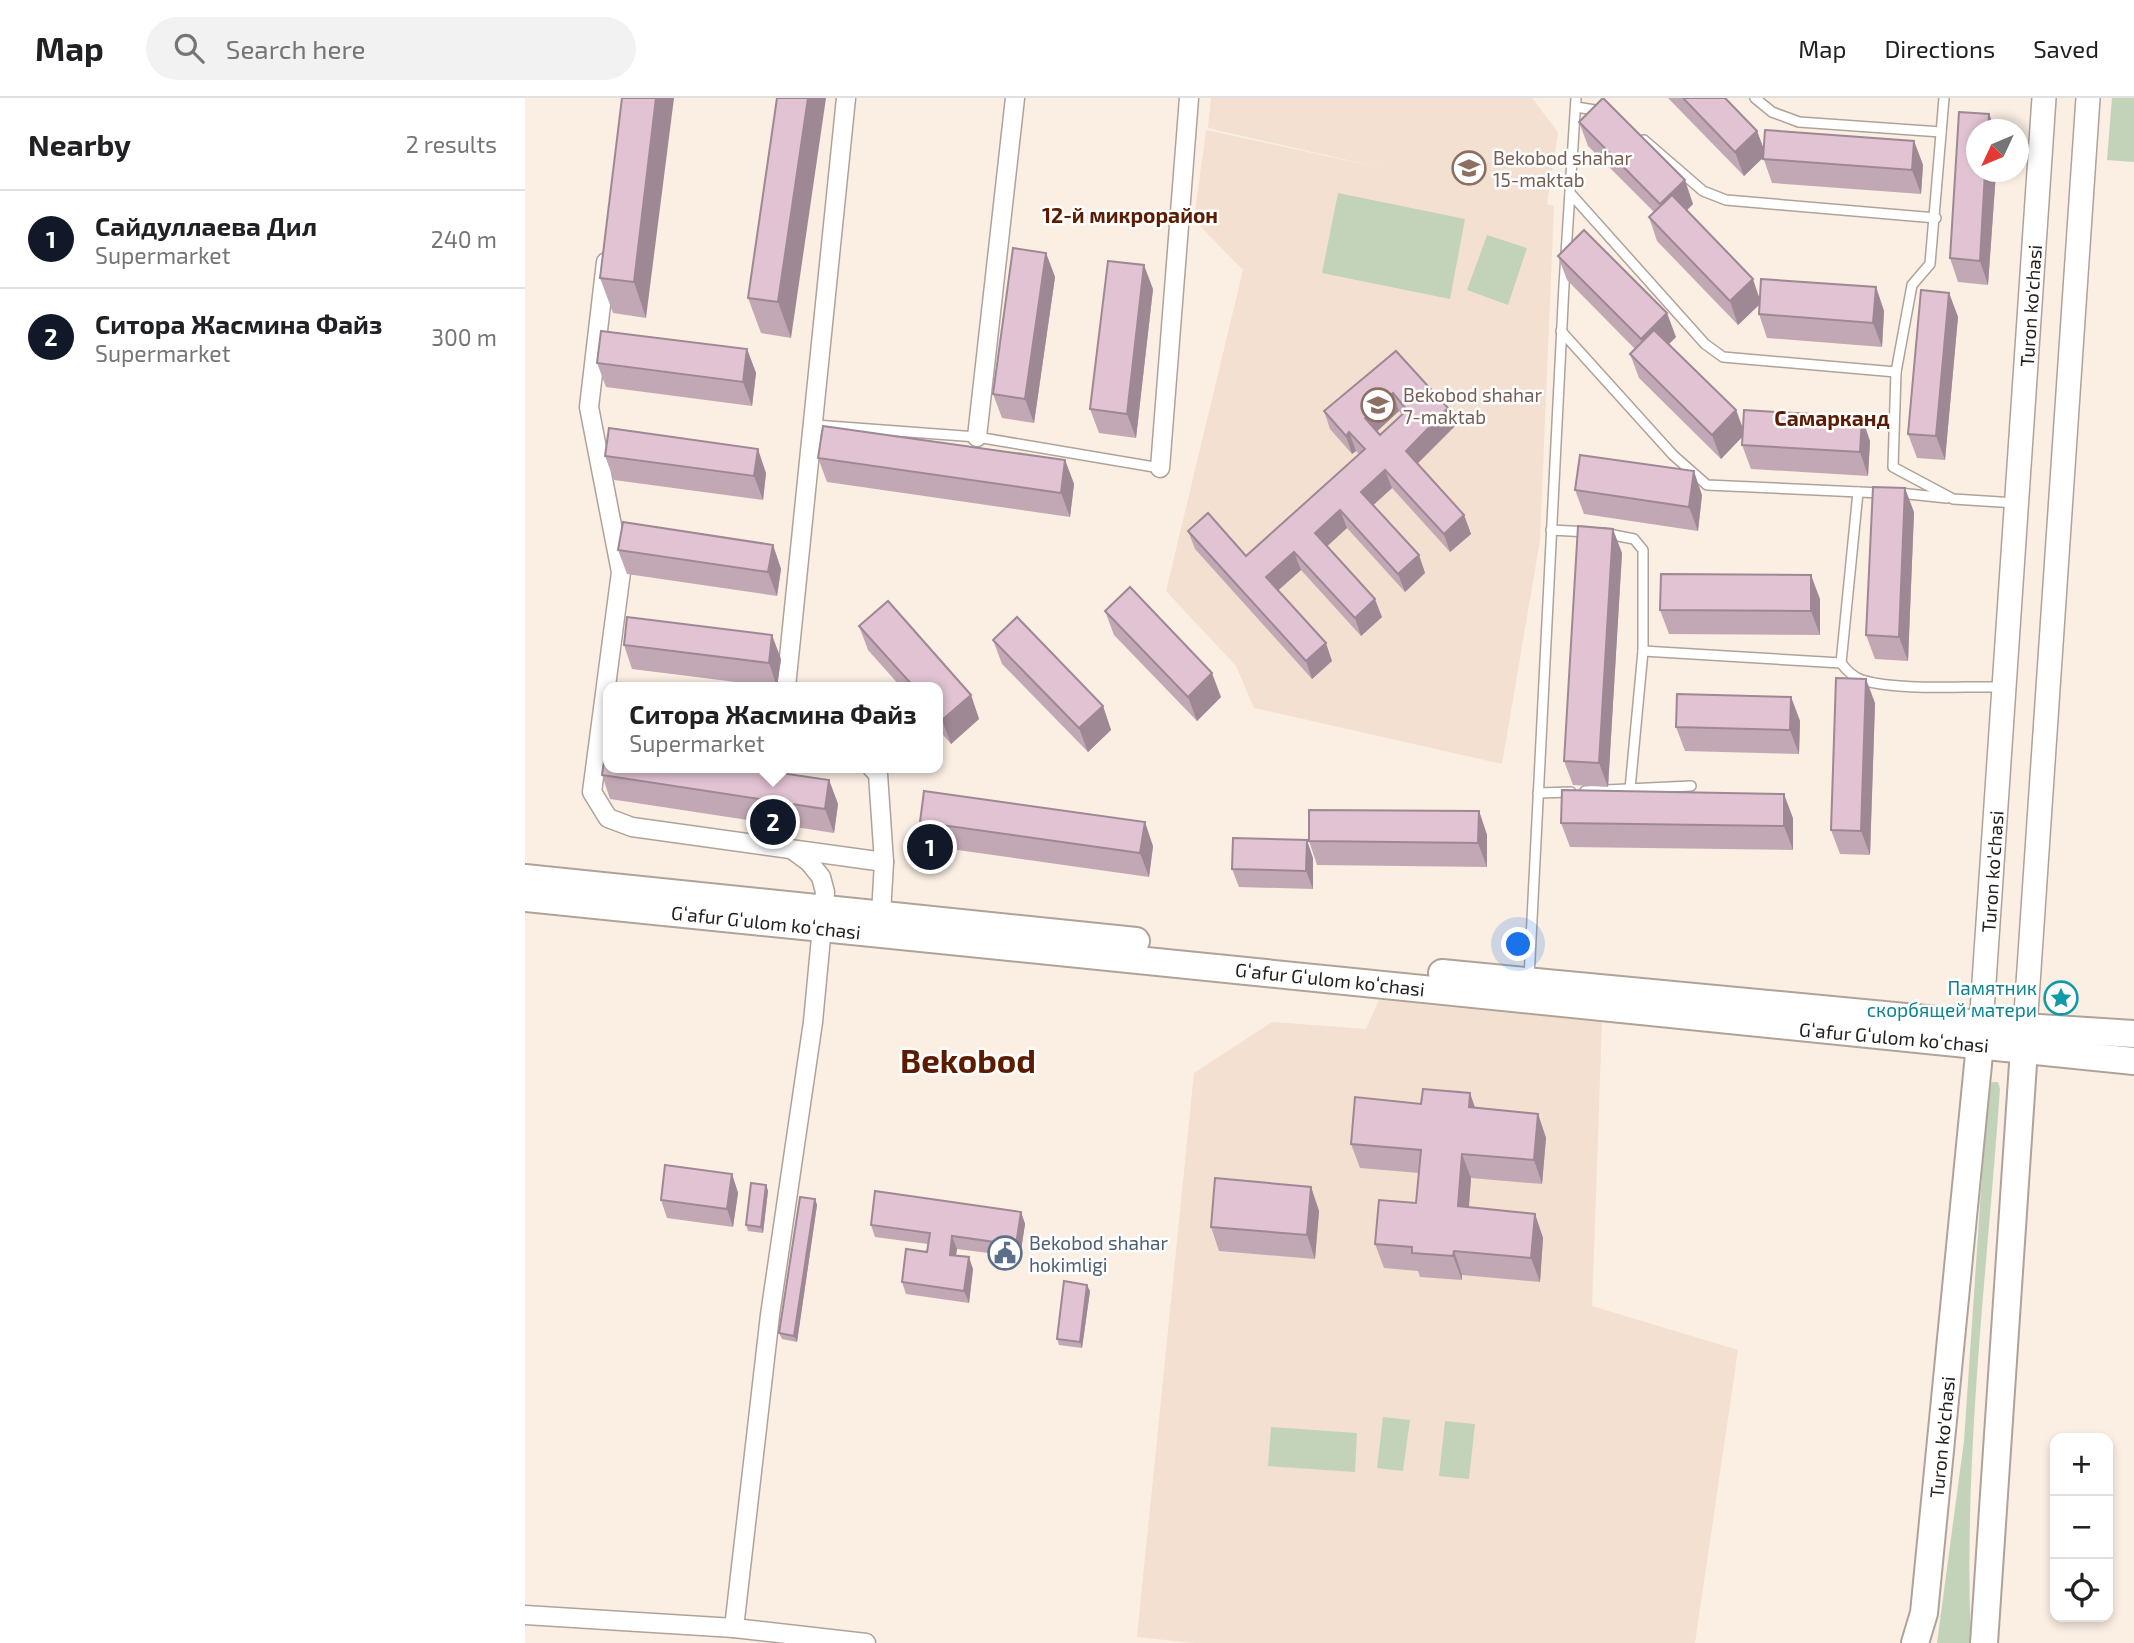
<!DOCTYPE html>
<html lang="en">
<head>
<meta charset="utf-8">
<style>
  :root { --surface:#fff; --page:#f2f2f2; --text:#202124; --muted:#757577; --line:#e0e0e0; --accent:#111827 }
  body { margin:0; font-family:"Exo 2",sans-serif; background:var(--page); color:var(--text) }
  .controls { position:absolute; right:21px; bottom:21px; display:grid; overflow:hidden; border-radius:14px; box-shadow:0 4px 10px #0003 }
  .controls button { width:63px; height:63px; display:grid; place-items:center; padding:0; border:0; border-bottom:2px solid var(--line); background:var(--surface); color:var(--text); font:35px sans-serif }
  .compass { position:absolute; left:1441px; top:21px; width:63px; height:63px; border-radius:50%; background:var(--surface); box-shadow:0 4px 10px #0003; rotate:226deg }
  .you { position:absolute; left:994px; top:847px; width:24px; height:24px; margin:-18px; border:5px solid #fff; border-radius:50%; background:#1a73e8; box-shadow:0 0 0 10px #1a73e833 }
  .badge { display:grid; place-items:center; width:46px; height:46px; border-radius:50%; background:var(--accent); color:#fff; font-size:23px; font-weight:700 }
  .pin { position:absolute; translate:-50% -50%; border:4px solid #fff; box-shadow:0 2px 7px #0006 }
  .popup { position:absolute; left:78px; top:584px; width:340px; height:91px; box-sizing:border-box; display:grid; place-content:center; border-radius:14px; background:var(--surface); filter:drop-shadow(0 2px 5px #0005); font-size:23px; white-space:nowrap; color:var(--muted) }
  .popup b { font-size:26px; color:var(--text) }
  .popup::after { content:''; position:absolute; left:50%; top:100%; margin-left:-14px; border:14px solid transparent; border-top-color:var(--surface) }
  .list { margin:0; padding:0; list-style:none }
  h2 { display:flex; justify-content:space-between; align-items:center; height:91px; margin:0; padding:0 28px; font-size:30px }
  h2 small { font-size:23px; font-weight:400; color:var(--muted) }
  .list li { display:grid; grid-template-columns:46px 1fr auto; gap:21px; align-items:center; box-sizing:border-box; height:98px; padding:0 28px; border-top:2px solid var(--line) }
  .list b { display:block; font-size:26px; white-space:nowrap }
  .list p { margin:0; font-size:23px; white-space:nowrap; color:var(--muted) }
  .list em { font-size:23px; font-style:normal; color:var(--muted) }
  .icon { flex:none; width:38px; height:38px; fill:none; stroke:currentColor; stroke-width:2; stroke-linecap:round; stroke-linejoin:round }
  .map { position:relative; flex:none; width:1609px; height:1545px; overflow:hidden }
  header { display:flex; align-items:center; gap:42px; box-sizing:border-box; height:98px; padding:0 35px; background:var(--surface); border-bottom:2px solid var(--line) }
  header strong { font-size:33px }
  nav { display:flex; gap:38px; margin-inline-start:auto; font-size:24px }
  .search { width:490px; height:63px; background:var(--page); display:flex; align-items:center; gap:18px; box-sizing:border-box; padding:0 24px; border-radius:38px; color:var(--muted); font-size:26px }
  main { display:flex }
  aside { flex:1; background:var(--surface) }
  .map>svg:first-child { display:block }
</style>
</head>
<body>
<header>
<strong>Map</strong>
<div class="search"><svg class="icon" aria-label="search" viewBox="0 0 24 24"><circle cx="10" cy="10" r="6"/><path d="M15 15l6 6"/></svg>Search here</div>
<nav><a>Map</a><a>Directions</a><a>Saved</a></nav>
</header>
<main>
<aside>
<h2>Nearby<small>2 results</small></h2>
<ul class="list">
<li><span class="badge">1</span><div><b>Сайдуллаева Дил</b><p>Supermarket</p></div><em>240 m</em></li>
<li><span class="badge">2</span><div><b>Ситора Жасмина Файз</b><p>Supermarket</p></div><em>300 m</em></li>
</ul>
</aside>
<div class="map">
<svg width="1609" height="1545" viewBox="0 0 1609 1545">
  <rect width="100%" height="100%" fill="#fbeee3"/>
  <!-- built -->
  <g fill="#f3e0d0">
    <path d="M686,0H1007L1033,34L1022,106L1029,108L1015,442L977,666L729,610L711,568L641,493L718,172L669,122L681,32L866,72L683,30Z"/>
    <path d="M854,902L1077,924L1067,1208L1213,1252L1170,1545H669L612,1539L669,975L747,924L841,931Z"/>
  </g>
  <!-- green -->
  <g fill="#c2d3ba">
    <path d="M1587,0H1609V64L1582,62Z"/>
    <path d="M813,95L940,121L925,201L797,175Z"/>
    <path d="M962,137L1002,150L983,207L942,192Z"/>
    <path d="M1467,984H1473L1475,991C1462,1175 1438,1361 1446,1545H1412L1439,1343L1463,989Z"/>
    <path d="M858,1319L885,1322L878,1373L852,1370Z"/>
    <path d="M920,1323L950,1326L944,1381L914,1378Z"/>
    <path d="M746,1329L832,1335L830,1374L743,1368Z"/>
  </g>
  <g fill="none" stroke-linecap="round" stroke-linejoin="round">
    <defs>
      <g id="service">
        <path d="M1230,0L1247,14L1274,24L1416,34"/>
        <path d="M1419,0L1405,166L1387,187L1371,274L1368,369L1428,401L1491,405"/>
        <path d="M1051,9L1076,13"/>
        <path d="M1119,42L1178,93L1201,102L1411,120"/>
        <path d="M1045,95L1180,246L1198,259L1371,274"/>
        <path d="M1036,233L1148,357L1182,387L1356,395"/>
        <path d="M290,327L452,339L635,370"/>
        <path d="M1374,395L1422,400"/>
        <path d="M1026,432L1064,434"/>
        <path d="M1078,435L1109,441L1118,452V553L1105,691"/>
        <path d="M1118,553L1316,565C1322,573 1328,579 1337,582C1373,593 1438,588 1477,589"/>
        <path d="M1316,565L1333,394"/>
        <path d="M1060,693L1166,688"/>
        <path d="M1013,695L1046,694"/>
        <path d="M1004,881L1039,187L1051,0"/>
      </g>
      <g id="minor">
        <path d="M81,164L64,309L96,474L67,694L83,720L107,729L359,764"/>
        <path d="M452,339L490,0"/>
        <path d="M635,370L664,0"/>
        <path d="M261,589L321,0"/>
        <path d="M347,670L353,676L359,764L356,816"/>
        <path d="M0,1517L209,1530L341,1545"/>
        <path d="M209,1530L245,1217L288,924L297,829L300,794L296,779L284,764L269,753"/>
      </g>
      <g id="tertiary">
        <path id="s1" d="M1455,943L1519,0"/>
        <path d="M1499,945L1563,0"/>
      </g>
      <g id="secondary">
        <path d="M0,780L611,843"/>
        <path d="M0,800L1609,963"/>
        <path d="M917,875L1454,926L1609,936"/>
        <path id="s2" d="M1390,1545L1399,1515L1455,946"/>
        <path d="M1459,1545L1499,951"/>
      </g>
    </defs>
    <!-- service casing -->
    <use href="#service" stroke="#afa399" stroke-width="12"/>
    <!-- minor casing -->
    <use href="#minor" stroke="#afa399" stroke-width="21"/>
    <!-- tertiary casing -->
    <use href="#tertiary" stroke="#afa399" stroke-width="26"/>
    <!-- secondary casing -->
    <use href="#secondary" stroke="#afa399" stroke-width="30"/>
    <!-- service -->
    <use href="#service" stroke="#fff" stroke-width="9"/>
    <!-- minor -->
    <use href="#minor" stroke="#fff" stroke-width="18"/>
    <!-- tertiary -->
    <use href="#tertiary" stroke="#fff" stroke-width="23"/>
    <!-- secondary -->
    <use href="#secondary" stroke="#fff" stroke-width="26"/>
  </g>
  <!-- wall -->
  <g fill="#c2a8b5" fill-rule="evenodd">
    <path d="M97,0L121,220L88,215L75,180Z"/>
    <path d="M252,0L266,240L236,235L223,200Z"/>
    <path d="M1143,0H1200L1232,33L1239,52L1389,43L1398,67L1396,96L1247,85L1238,59L1219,78Z"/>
    <path d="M1434,14L1464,16L1470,32H1452V74H1471L1463,187L1433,184L1425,160Z"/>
    <path d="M1054,24L1168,106L1162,112L1235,200L1351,189L1359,213L1357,249L1242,240L1234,216V207L1213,227L1132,143L1124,119L1129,114L1063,48Z"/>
    <path d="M521,155L530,179L509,325L477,320L468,296Z"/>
    <path d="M1033,158L1151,239L1144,246L1211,312L1218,331L1345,343L1343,378L1226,371L1217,347V339L1196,361L1114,280L1105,256L1110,251L1042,182Z"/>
    <path d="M628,191L611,340L574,335L565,311Z"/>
    <path d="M1424,195L1433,219L1420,362L1392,360L1383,336Z"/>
    <path d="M222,251L231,275L227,308L81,289L72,265Z"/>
    <path d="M871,253L923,310L930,328L892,366L939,417L946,436L925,454L867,390L848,407L894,457L900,475L880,494L822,430L802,448L857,519L836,538L776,472L753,492L807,563L787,581L670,451L663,433L721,458L834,356L831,353L827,356L805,331L799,313ZM874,313L877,317L855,337L852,333Z"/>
    <path d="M80,358L241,375L238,402L89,382Z"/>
    <path d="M293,360L540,362L549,386L545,419L302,384Z"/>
    <path d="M1050,392L1177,397L1173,433L1059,416Z"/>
    <path d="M1389,414L1383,563L1350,561L1341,537Z"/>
    <path d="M248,447L256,471L252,498L102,476L93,452Z"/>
    <path d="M1097,455L1083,689L1048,687L1039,663Z"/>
    <path d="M1295,501V537L1144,536L1135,512Z"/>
    <path d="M580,513L696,599L672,623L589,537Z"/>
    <path d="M334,528L446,597L454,621L426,646L412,630V589H376L343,552Z"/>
    <path d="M468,542L578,608L586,632L563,654L477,566Z"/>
    <path d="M99,547L256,561L252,589L107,571Z"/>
    <path d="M1266,599L1275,623L1274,656L1160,653L1151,629Z"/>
    <path d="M1350,605L1345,757L1315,756L1306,732Z"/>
    <path d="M77,677L304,682L313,706L309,735L85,701Z"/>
    <path d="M954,713L962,737V769L792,767L784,743Z"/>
    <path d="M1268,720V752L1045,749L1036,725Z"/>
    <path d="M395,724L628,748L624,779L404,748Z"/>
    <path d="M788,760V791L714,789L707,771Z"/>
    <path d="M945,995L950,1010L1013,1016L1021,1040L1017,1086L946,1080L944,1109L1010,1116L1018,1140L1015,1184L937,1177V1182L895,1179L893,1173L859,1170L850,1146L891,1105L894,1075L835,1070L826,1046L896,1006Z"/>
    <path d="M207,1076L213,1095L208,1129L142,1120L136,1102Z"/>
    <path d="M241,1087L243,1093L238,1135L223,1133L221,1127Z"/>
    <path d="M786,1089L794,1113L790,1161L694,1153L686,1129Z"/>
    <path d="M290,1101L292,1107L272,1244L257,1241L254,1235Z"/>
    <path d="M496,1114L500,1126L495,1159L432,1151L431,1157L448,1171L444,1205L381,1196L377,1184L402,1154L403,1146L350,1139L346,1127Z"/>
    <path d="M565,1193L557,1250L534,1247L532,1241Z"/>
  </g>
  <!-- shaded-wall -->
  <g fill="#9e8894">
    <path d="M131,0H149L121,220L109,184Z"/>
    <path d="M283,0H301L266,240L253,204Z"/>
    <path d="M1464,16L1470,32H1463Z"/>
    <path d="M1232,33L1241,57L1219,78L1210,54Z"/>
    <path d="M1389,43L1398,67L1396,96L1387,72Z"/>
    <path d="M1460,74H1471L1463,187L1455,163Z"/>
    <path d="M1160,82L1168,106L1144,130L1135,106Z"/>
    <path d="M521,155L530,179L509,325L500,301Z"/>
    <path d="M619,167L628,191L611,340L602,316Z"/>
    <path d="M1228,181L1236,205L1213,227L1205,203Z"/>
    <path d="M1351,189L1359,213L1357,249L1348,225Z"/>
    <path d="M1424,195L1433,219L1420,362L1411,338Z"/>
    <path d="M1142,215L1151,239L1124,265L1116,241Z"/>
    <path d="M222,251L231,275L227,308L218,284Z"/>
    <path d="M868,295L874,313L846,339L840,320Z"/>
    <path d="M923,310L930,328L887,371L881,353Z"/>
    <path d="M1211,312L1220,336L1196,361L1187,337Z"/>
    <path d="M1337,319L1345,343L1343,378L1335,354Z"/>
    <path d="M824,334L831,353L827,356L821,338Z"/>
    <path d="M233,351L241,375L238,402L229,378Z"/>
    <path d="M540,362L549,386L545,419L536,395Z"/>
    <path d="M860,372L867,390L843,412L836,394Z"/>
    <path d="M1169,373L1177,397L1173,433L1164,409Z"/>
    <path d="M1380,390L1389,414L1383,563L1374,539Z"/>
    <path d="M815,412L822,430L797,453L790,435Z"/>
    <path d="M939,417L946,436L925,454L919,436Z"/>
    <path d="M1088,431L1097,455L1083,689L1074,665Z"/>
    <path d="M248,447L256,471L252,498L243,474Z"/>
    <path d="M769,454L776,472L748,497L741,479Z"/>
    <path d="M894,457L900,475L880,494L873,476Z"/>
    <path d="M1286,477L1295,501V537L1286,513Z"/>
    <path d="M850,501L857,519L836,538L830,520Z"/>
    <path d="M247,537L256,561L252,589L244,565Z"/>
    <path d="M801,545L807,563L787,581L781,563Z"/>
    <path d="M687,575L696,599L672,623L663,599Z"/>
    <path d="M1341,581L1350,605L1345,757L1336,733Z"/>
    <path d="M446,597L454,621L426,646L417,622Z"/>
    <path d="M1266,599L1275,623L1274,656L1265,632Z"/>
    <path d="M578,608L586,632L563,654L554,630Z"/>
    <path d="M304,682L313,706L309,735L300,711Z"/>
    <path d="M1259,696L1268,720V752L1259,728Z"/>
    <path d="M954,713L962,737V769L953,745Z"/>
    <path d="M620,724L628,748L624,779L615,755Z"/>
    <path d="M782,742L788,760V791L781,773Z"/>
    <path d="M945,995L953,1019L944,1009Z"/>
    <path d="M1013,1016L1021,1040L1017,1086L1009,1062Z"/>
    <path d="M937,1056L946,1080L942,1132L933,1108Z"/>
    <path d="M207,1076L213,1095L208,1129L202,1111Z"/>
    <path d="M241,1087L243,1093L238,1135L236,1129Z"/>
    <path d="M786,1089L794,1113L790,1161L782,1137Z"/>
    <path d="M290,1101L292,1107L272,1244L269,1238Z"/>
    <path d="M496,1114L500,1126L495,1159L491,1147Z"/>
    <path d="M1010,1116L1018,1140L1015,1184L1006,1160Z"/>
    <path d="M427,1138L432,1151L429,1169L425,1157Z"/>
    <path d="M929,1153L937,1177V1182L928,1158Z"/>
    <path d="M444,1159L448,1171L444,1205L439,1193Z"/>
    <path d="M562,1187L565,1193L557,1250L555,1244Z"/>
  </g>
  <!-- building -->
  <g fill="#e1c3d3" stroke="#9e8894" stroke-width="2" fill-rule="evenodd">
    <path d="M97,0H131L109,184L75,180Z"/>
    <path d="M252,0H283L253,204L223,200Z"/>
    <path d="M1078,0L1160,82L1135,106L1054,24Z"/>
    <path d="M1158,0H1200L1232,33L1210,54Z"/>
    <path d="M1434,14L1464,16L1463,32H1452V74H1460L1455,163L1425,160Z"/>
    <path d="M1240,32L1389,43L1387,72L1238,61Z"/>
    <path d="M1147,97L1228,181L1205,203L1124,119Z"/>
    <path d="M1059,132L1142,215L1116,241L1033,158Z"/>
    <path d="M488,150L521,155L500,301L468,296Z"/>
    <path d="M583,163L619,167L602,316L565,311Z"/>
    <path d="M1236,181L1351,189L1348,225L1234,216Z"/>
    <path d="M1396,192L1424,195L1411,338L1383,336Z"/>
    <path d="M1129,232L1211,312L1187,337L1105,256Z"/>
    <path d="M76,233L222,251L218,284L72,265Z"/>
    <path d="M871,253L923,310L881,353L939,417L919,436L860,372L836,394L894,457L873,476L815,412L790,435L850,501L830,520L769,454L741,479L801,545L781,563L663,433L683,415L721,458L840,351L824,334L821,338L799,313ZM868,295L882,312L855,337L840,320Z"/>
    <path d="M1219,312L1337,319L1335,354L1217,347Z"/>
    <path d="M298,328L540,362L536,395L293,360Z"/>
    <path d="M84,330L233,351L229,378L80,358Z"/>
    <path d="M1055,357L1169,373L1164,409L1050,392Z"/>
    <path d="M1348,389L1380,390L1374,539L1341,537Z"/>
    <path d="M98,424L248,447L243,474L93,452Z"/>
    <path d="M1053,428L1088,431L1074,665L1039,663Z"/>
    <path d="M1136,476L1286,477V513L1135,512Z"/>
    <path d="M605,489L687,575L663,599L580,513Z"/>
    <path d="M363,503L446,597L417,622L412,616V589H389L334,528Z"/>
    <path d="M102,519L247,537L244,565L99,547Z"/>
    <path d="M492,519L578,608L554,630L468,542Z"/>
    <path d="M1311,580L1341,581L1336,733L1306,732Z"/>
    <path d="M1152,596L1266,599L1265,632L1151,629Z"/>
    <path d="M81,648L83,649V670H222L304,682L300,711L77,677Z"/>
    <path d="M1037,692L1259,696V728L1036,725Z"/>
    <path d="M399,693L620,724L615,755L395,724Z"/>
    <path d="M784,712L954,713L953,745L784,743Z"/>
    <path d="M708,740L782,742L781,773L707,771Z"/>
    <path d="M898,991L945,995L944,1009L1013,1016L1009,1062L937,1056L933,1108L1010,1116L1006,1160L929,1153L928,1158L887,1155V1149L850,1146L854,1102L891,1105L896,1052L826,1046L830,999L896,1006Z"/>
    <path d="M140,1067L207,1076L202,1111L136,1102Z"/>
    <path d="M690,1080L786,1089L782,1137L686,1129Z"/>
    <path d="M226,1085L241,1087L236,1129L221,1127Z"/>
    <path d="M350,1093L496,1114L491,1147L427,1138L425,1157L444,1159L439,1193L377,1184L381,1151L402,1154L405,1135L346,1127Z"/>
    <path d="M275,1099L290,1101L269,1238L254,1235Z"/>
    <path d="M539,1183L562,1187L555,1244L532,1241Z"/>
  </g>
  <!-- icons -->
  <defs>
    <symbol id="school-ring" viewBox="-11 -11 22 22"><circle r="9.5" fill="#fefefe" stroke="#8d6e63" stroke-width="1.5"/><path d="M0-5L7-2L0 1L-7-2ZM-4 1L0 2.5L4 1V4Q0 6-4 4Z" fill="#8d6e63"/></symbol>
    <symbol id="sight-ring" viewBox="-11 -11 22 22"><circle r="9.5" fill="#fefefe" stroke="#0f9aa8" stroke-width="1.5"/><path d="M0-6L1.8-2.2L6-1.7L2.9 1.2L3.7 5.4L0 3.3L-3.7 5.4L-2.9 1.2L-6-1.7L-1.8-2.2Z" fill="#0f9aa8"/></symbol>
    <symbol id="civic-ring" viewBox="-11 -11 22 22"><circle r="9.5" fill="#fefefe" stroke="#5c6f8a" stroke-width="1.5"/><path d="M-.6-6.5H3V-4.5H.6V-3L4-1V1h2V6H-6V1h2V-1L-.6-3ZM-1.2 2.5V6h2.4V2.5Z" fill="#5c6f8a"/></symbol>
  </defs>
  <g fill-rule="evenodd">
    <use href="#school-ring" x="925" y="51" width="38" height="38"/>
    <use href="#school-ring" x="834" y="288" width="38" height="38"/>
    <use href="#sight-ring" x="1517" y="881" width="38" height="38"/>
    <use href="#civic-ring" x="461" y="1136" width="38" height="38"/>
  </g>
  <g text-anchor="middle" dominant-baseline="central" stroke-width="5" stroke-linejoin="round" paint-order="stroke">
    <!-- education labels -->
    <g font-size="19" fill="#785e54" stroke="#fefefe" text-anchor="start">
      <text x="968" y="59">Bekobod shahar<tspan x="968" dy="22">15-maktab</tspan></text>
      <text x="878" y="296">Bekobod shahar<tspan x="878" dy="22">7-maktab</tspan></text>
    </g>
    <!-- street labels -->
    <g font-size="19" fill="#25201c" stroke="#fefefe">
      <text stroke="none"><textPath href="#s1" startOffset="737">Turon ko'chasi</textPath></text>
      <text stroke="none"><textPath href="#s1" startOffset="170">Turon ko'chasi</textPath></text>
      <text transform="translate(241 824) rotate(6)">Gʻafur Gʻulom koʻchasi</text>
      <text transform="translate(805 881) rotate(6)">Gʻafur Gʻulom koʻchasi</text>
      <text transform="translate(1369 939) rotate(5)">Gʻafur Gʻulom koʻchasi</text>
      <text stroke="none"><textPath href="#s2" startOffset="208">Turon ko'chasi</textPath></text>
    </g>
    <!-- culture labels -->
    <g font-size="19" fill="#0d838f" stroke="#fefefe" text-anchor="end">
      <text x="1512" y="889">Памятник<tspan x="1512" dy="22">скорбящей матери</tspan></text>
    </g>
    <!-- service labels -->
    <g font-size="19" fill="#4e5e75" stroke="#fefefe" text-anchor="start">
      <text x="504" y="1144">Bekobod shahar<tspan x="504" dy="22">hokimligi</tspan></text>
    </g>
    <!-- neighbourhood labels -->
    <g font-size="21" font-weight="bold" fill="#5c1c02" stroke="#fefefe">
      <text x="605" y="116">12-й микрорайон</text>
      <text x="1307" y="319">Самарканд</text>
    </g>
    <!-- town labels -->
    <g font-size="33" font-weight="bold" fill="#5c1c02" stroke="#fefefe">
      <text x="443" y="962">Bekobod</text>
    </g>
  </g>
</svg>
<div class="controls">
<button>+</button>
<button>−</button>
<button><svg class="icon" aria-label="locate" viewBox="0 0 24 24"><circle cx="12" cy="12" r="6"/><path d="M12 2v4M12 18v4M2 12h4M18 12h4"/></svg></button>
</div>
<svg class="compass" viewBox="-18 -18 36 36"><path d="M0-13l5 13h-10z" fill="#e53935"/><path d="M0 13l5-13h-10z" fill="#757577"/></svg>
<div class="you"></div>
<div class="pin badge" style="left:405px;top:749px">1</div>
<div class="pin badge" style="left:248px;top:724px">2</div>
<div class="popup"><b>Ситора Жасмина Файз</b>Supermarket</div>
</div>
</main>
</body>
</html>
